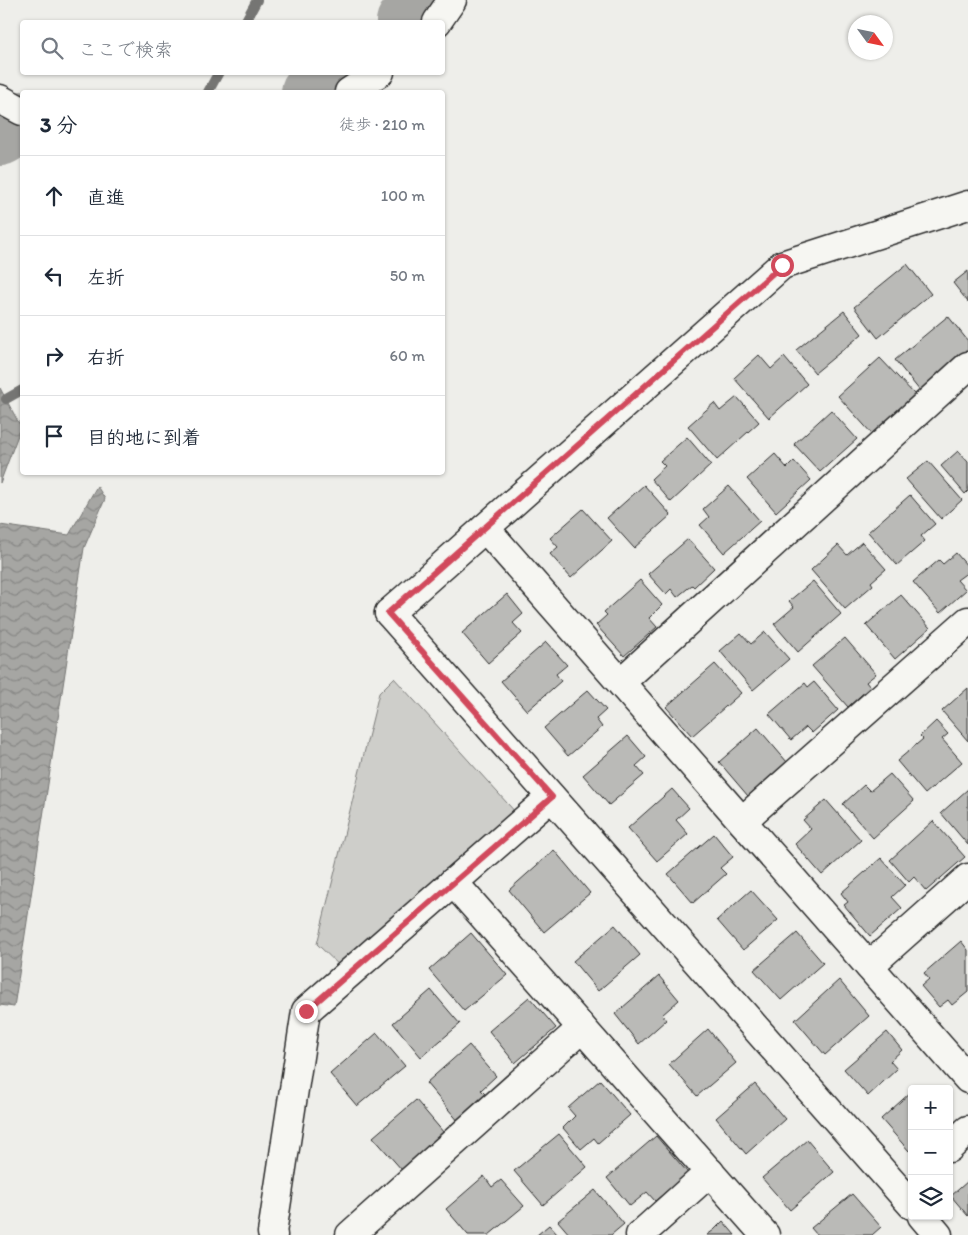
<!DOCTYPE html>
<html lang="ja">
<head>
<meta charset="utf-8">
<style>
  :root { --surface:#fff; --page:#f2f2f3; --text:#1f2937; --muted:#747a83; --line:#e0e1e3 }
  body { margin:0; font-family:Itim,"Klee One",sans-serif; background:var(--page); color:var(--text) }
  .controls { position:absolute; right:15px; bottom:15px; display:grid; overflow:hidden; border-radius:5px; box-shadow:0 1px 4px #0004 }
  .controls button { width:45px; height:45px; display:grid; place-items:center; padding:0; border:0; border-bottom:1px solid var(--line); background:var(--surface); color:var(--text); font:25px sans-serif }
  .compass { position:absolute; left:848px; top:15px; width:45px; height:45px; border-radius:50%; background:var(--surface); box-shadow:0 1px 4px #0004; rotate:123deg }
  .stop { position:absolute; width:15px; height:15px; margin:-11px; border:4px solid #d1495b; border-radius:50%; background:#fff }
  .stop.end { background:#d1495b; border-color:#fff; box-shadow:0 1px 5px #0008 }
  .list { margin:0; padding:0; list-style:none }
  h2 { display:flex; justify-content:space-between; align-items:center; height:65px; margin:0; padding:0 20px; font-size:21px }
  h2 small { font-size:16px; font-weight:400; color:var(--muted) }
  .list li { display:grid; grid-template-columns:32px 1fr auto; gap:15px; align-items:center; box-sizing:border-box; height:80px; padding:0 20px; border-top:1px solid var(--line) }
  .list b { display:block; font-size:19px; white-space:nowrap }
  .list em { font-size:16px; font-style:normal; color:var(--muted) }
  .icon { flex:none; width:28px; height:28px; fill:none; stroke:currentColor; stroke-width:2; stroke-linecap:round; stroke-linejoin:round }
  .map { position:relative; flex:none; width:968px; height:1235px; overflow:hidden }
  .search { position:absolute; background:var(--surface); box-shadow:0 1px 4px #0004; left:20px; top:20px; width:425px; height:55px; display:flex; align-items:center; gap:12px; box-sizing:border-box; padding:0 18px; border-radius:5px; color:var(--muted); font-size:19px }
  .panel { position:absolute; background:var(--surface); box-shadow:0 1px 4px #0004; left:20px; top:90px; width:425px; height:385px; border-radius:5px }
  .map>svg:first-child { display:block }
</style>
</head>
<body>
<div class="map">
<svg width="968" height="1235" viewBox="0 0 968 1235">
  <defs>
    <pattern id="water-waves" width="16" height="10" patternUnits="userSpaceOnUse" patternTransform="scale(1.25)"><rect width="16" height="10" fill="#a6a6a3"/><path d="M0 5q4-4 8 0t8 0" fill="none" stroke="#878785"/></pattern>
  </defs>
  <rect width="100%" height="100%" fill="#eeeeea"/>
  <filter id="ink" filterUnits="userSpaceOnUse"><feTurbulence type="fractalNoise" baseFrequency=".02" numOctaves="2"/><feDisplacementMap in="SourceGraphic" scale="10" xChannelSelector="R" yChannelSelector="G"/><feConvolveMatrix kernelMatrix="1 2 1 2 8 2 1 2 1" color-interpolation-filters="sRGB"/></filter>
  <g filter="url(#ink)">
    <!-- green -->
    <path fill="#cececa" stroke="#7c7c7a" d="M394,678L517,814L344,970L317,944L379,693Z"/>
    <!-- water -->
    <g fill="url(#water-waves)" stroke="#757573">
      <path d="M0,388L21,427L0,483Z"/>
      <path d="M97,486L105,499L84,548L14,1007L0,1005V525L69,535Z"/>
    </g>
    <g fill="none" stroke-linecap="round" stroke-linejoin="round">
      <!-- stream -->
      <g stroke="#757573" stroke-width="10">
        <path d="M245,22L257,0"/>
        <path d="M208,92L219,72"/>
        <path d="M6,399L22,390"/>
      </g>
      <!-- river -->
      <g stroke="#a6a6a3" stroke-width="62">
        <path d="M407,22L414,17L424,0"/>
        <path d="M312,92L334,80L344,72"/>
        <path d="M0,135L22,122"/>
      </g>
    </g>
    <!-- building -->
    <g fill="#babab7" stroke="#2b2b2b">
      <path d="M907,264L931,294L878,338L854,307Z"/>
      <path d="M968,271V302L953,283Z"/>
      <path d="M844,311L862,334L815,373L796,350Z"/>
      <path d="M948,316L968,341V351L920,391L895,360Z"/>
      <path d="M759,355L771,369L784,357L807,384L769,418L734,378Z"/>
      <path d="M880,358L916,396L873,435L838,396Z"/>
      <path d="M737,397L759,422L717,460L688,426L714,403L720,411Z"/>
      <path d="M831,410L857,439L820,472L794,444Z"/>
      <path d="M687,437L711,465L671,502L651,479L665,466L660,461Z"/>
      <path d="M958,451L968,462V491L965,494L941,466Z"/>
      <path d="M775,454L787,468L794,461L811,480L776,512L747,479Z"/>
      <path d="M928,461L962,500L941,519L906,479Z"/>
      <path d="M644,485L671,515L634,548L607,518Z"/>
      <path d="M729,486L760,521L724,553L700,525L709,517L703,509Z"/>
      <path d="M910,495L935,524L921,536L925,541L897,565L868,532Z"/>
      <path d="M583,509L612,541L571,578L550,554L558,547L550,538Z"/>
      <path d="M688,539L714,568L694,587L692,585L677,597L671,589L666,594L648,574Z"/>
      <path d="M862,542L886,569L871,582L873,585L845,609L811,570L838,545L847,555Z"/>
      <path d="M956,553L968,567V572L957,580L966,590L940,613L913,582L939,560L943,564Z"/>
      <path d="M640,580L662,605L649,618L657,627L624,656L596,625L607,615L604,612Z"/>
      <path d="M813,581L841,614L798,652L774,624L794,607L789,601Z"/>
      <path d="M507,594L523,614L513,623L522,633L488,663L462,633Z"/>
      <path d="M901,595L930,628L895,659L866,625Z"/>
      <path d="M765,632L789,659L753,690L720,651L741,633L751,644Z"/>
      <path d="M845,638L876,674L866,682L870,687L848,707L812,666Z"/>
      <path d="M546,642L567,665L556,674L561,681L527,711L501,681Z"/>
      <path d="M715,664L741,693L692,736L666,707Z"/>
      <path d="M814,682L838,710L812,733L806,727L791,740L769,714L805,683L808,687Z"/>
      <path d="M968,688V741L942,711Z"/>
      <path d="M588,690L606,710L596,719L602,727L568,756L544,728Z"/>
      <path d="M936,721L948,734L942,739L962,762L925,794L897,761L923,739L920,736Z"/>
      <path d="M758,728L787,762L748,796L719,762Z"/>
      <path d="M628,736L646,757L636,766L644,775L609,805L583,775Z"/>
      <path d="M890,774L914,801L873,838L843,804L864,785L870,791Z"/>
      <path d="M672,789L689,808L676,820L688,834L657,861L628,828Z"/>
      <path d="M968,789V845L941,813Z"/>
      <path d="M826,800L861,840L822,875L795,844L811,829L803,820Z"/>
      <path d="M933,821L965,857L926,891L914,877L909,882L890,860Z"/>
      <path d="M714,834L733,857L720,868L726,874L693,903L668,874Z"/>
      <path d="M554,850L590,893L544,932L509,890Z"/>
      <path d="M881,858L905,885L892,897L902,908L870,936L844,905L848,902L841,893Z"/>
      <path d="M751,890L778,920L743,950L717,920Z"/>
      <path d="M615,925L640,955L598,991L573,961Z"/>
      <path d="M471,933L507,975L464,1011L429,970Z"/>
      <path d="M797,933L823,963L781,1000L754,970Z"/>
      <path d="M961,941L968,950V992L952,1005L948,1000L939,1007L921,986L929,979L924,973Z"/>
      <path d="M659,976L679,1000L662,1015L666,1020L639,1044L615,1014Z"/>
      <path d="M839,980L869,1016L825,1055L795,1020Z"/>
      <path d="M431,990L460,1024L421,1057L393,1023Z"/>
      <path d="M529,997L556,1028L515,1063L489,1031Z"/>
      <path d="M708,1029L736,1063L697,1096L669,1064Z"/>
      <path d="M887,1032L902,1050L890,1061L897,1069L868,1096L844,1069Z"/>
      <path d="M377,1033L405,1066L357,1106L330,1074Z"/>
      <path d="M469,1045L496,1076L481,1090L488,1097L459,1122L426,1083Z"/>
      <path d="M600,1080L630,1115L598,1143L594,1138L581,1149L563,1128L575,1116L568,1108Z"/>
      <path d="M755,1084L785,1119L746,1154L716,1118Z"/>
      <path d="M912,1091V1148L909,1151L881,1119Z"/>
      <path d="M416,1100L444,1133L402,1170L373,1137Z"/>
      <path d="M559,1134L587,1167L543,1205L514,1171Z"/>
      <path d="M656,1136L688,1173L655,1201L647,1192L630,1206L607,1178Z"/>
      <path d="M807,1140L834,1172L790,1210L762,1178Z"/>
      <path d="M484,1176L492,1187L501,1180L524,1206L489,1235H468L446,1209Z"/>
      <path d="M968,1181V1216L951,1196Z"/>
      <path d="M595,1190L624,1224L611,1235H570L558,1221Z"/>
      <path d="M852,1194L881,1227L872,1235H817L811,1228Z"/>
      <path d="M723,1221L735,1235H707L714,1230Z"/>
      <path d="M549,1225L558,1235H537Z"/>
    </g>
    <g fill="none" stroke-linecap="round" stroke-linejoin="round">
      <defs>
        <g id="minor">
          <path d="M437,22L452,0"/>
          <path d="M349,92L380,72"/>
          <path d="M0,99L22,111"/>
          <path d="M485,528L968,1079"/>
          <path d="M389,613L782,265L968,205"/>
          <path d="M621,682L968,366"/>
          <path d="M742,821L968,621"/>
          <path d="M453,882L765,1235"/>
          <path d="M869,966L968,878"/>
          <path d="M949,1148L968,1130"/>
          <path d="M273,1235L272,1233L306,1011L551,797"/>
          <path d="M350,1235L582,1028"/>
          <path d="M640,1235L710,1172"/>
        </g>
        <g id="tertiary">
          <path d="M389,613L912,1205"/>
          <path d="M922,1216L938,1235"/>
        </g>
      </defs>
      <!-- minor casing -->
      <use href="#minor" stroke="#2b2b2b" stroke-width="31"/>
      <!-- tertiary casing -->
      <use href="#tertiary" stroke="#2b2b2b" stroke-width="31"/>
      <!-- minor -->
      <use href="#minor" stroke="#f6f6f2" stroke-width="28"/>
      <!-- tertiary -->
      <use href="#tertiary" stroke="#f6f6f2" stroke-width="28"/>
    </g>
  </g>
  <g fill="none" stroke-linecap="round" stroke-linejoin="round" filter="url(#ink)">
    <!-- route -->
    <path stroke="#d1495b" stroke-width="6" d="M306,1011L552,797L388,613L782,265"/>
  </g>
</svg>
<div class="controls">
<button>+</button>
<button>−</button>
<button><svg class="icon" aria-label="layers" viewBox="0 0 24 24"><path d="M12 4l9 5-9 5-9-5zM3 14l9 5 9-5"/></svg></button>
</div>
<svg class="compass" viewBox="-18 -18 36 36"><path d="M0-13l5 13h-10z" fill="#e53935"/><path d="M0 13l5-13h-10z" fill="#747a83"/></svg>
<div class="stop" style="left:782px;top:265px"></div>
<div class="stop end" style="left:306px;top:1011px"></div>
<div class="search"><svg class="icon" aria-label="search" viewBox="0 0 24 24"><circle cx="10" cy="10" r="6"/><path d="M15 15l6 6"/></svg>ここで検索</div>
<section class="panel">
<h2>3 分<small>徒歩 · 210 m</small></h2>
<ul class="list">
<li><svg class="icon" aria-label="ahead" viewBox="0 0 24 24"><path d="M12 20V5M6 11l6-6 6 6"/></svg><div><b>直進</b></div><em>100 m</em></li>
<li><svg class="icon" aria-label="left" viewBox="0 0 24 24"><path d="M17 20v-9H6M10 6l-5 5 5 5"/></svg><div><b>左折</b></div><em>50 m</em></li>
<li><svg class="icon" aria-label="right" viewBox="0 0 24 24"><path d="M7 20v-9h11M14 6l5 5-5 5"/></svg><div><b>右折</b></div><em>60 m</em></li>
<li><svg class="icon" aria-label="arrive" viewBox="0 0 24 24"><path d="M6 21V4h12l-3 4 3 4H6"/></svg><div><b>目的地に到着</b></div></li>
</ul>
</section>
</div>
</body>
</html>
